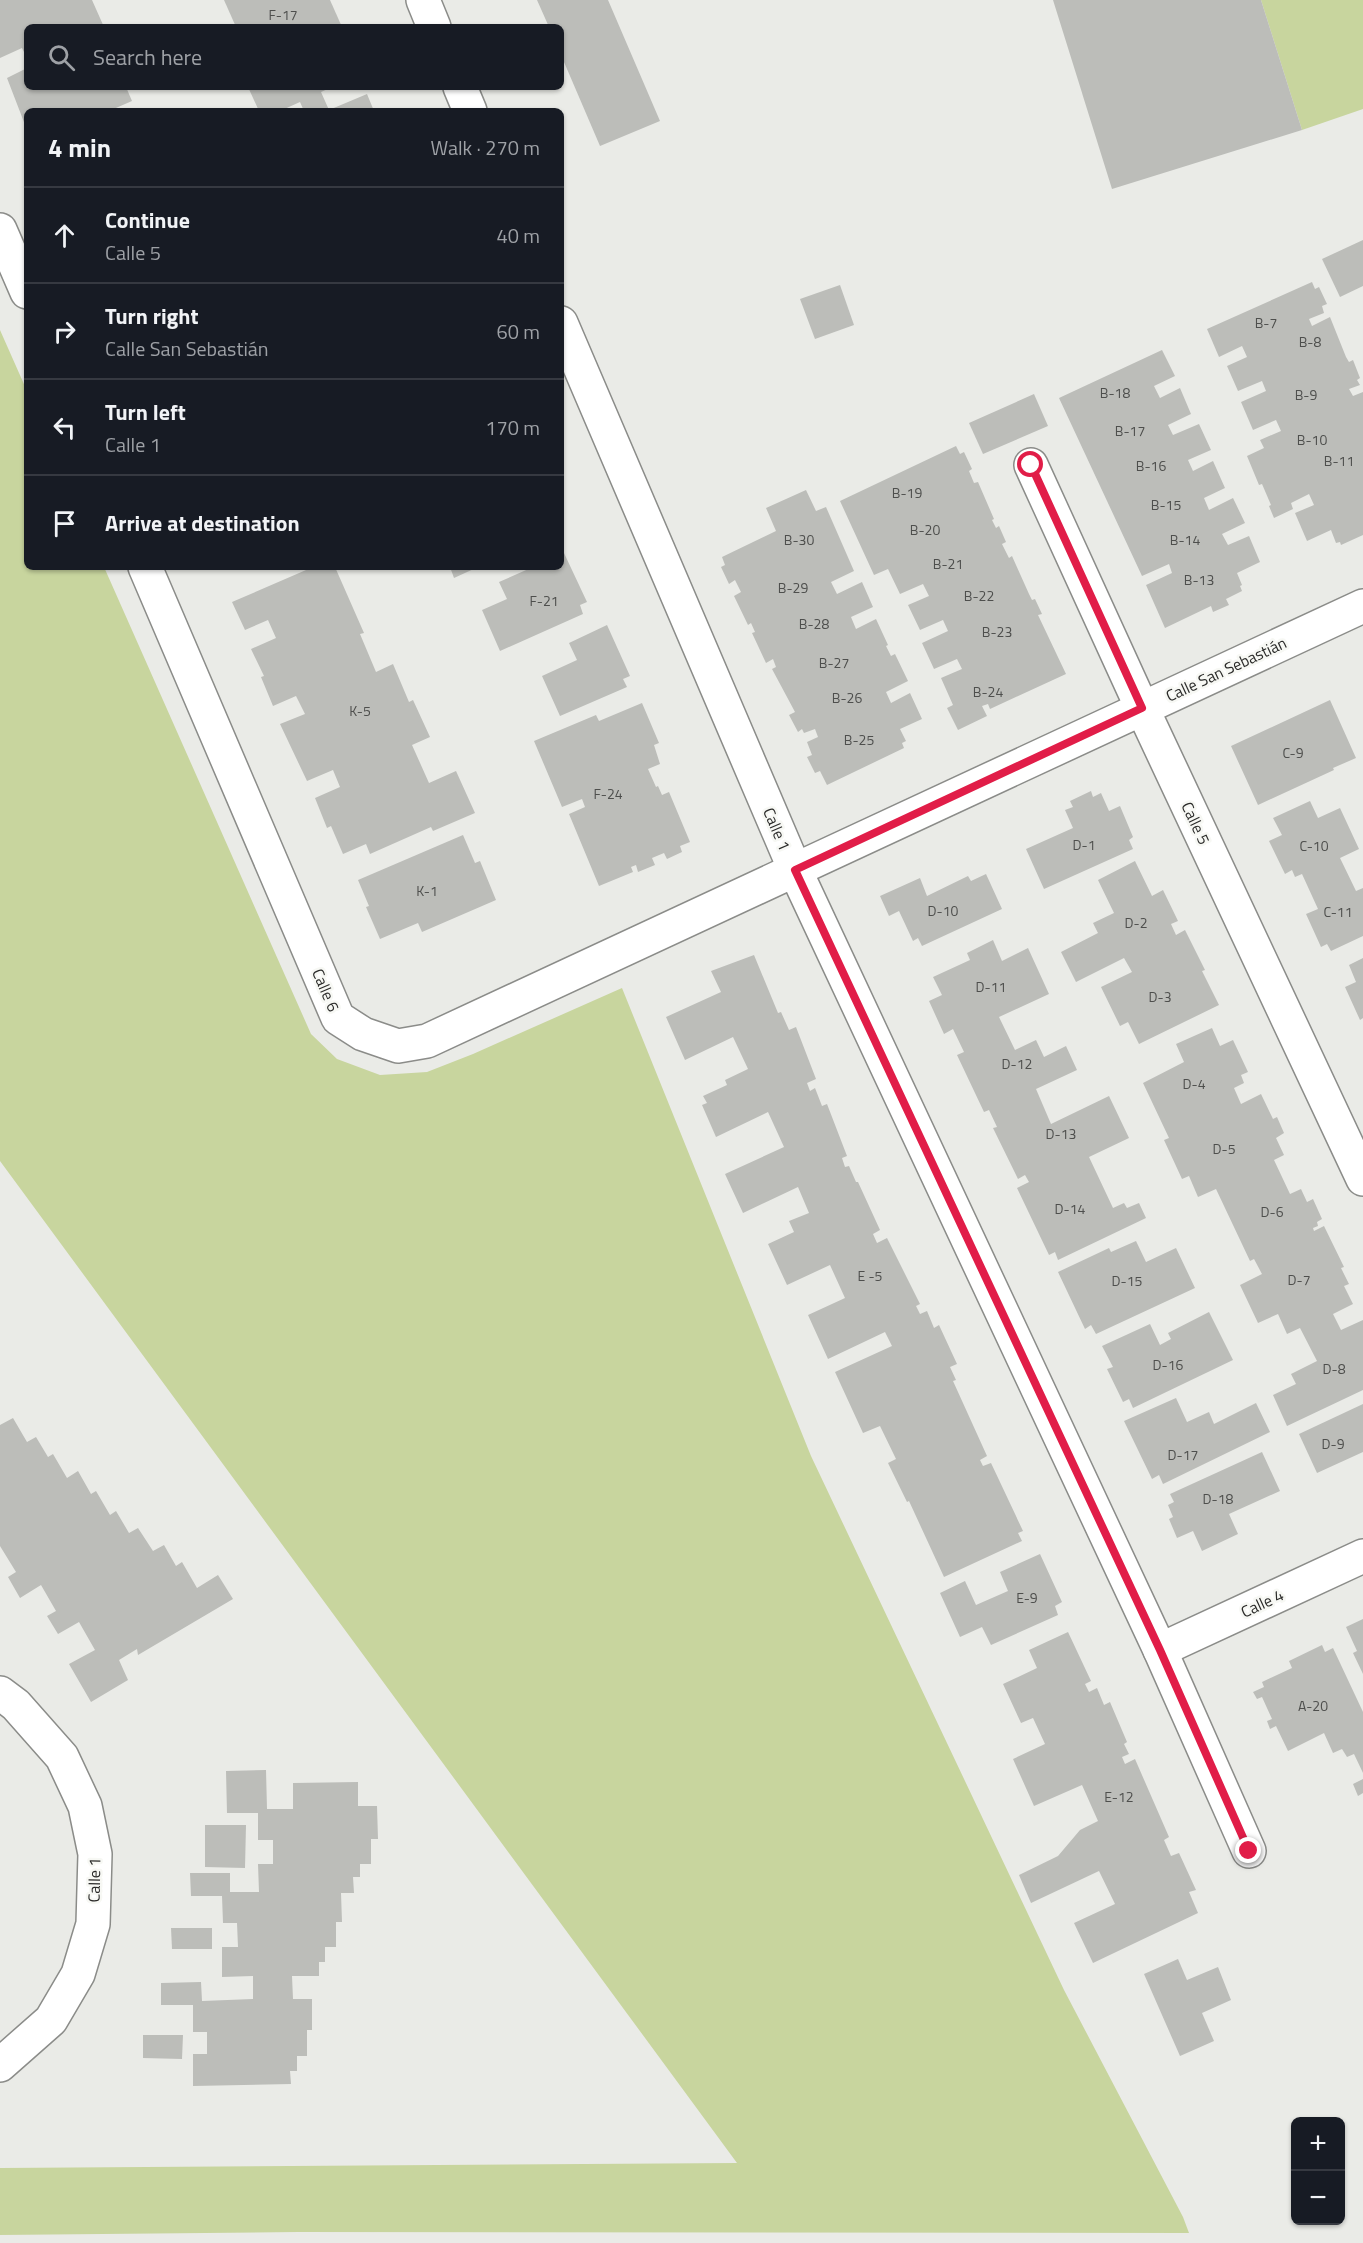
<!DOCTYPE html>
<html lang="en">
<head>
<meta charset="utf-8">
<style>
  :root { --surface:#171b24; --page:#20242c; --text:#f1f3f6; --muted:#9ea1a6; --line:#363941 }
  body { margin:0; font-family:"Titillium Web",sans-serif; background:var(--page); color:var(--text) }
  .controls { position:absolute; right:18px; bottom:18px; display:grid; overflow:hidden; border-radius:9px; box-shadow:0 2px 4px #0004 }
  .controls button { width:54px; height:54px; display:grid; place-items:center; padding:0; border:0; border-bottom:2px solid var(--line); background:var(--surface); color:var(--text); font:30px sans-serif }
  .stop { position:absolute; width:18px; height:18px; margin:-14px; border:4px solid #e11d48; border-radius:50%; background:#fff }
  .stop.end { background:#e11d48; border-color:#fff; box-shadow:0 2px 6px #0008 }
  .list { margin:0; padding:0; list-style:none }
  h2 { display:flex; justify-content:space-between; align-items:center; height:78px; margin:0; padding:0 24px; font-size:26px }
  h2 small { font-size:20px; font-weight:400; color:var(--muted) }
  .list li { display:grid; grid-template-columns:39px 1fr auto; gap:18px; align-items:center; box-sizing:border-box; height:96px; padding:0 24px; border-top:2px solid var(--line) }
  .list b { display:block; font-size:22px; white-space:nowrap }
  .list p { margin:0; font-size:20px; white-space:nowrap; color:var(--muted) }
  .list em { font-size:20px; font-style:normal; color:var(--muted) }
  .icon { flex:none; width:33px; height:33px; fill:none; stroke:currentColor; stroke-width:2; stroke-linecap:round; stroke-linejoin:round }
  .map { position:relative; flex:none; width:1363px; height:2243px; overflow:hidden }
  .search { position:absolute; background:var(--surface); box-shadow:0 2px 4px #0004; left:24px; top:24px; width:540px; height:66px; display:flex; align-items:center; gap:15px; box-sizing:border-box; padding:0 21px; border-radius:9px; color:var(--muted); font-size:22px }
  .panel { position:absolute; background:var(--surface); box-shadow:0 2px 4px #0004; left:24px; top:108px; width:540px; height:462px; border-radius:9px }
  .map>svg:first-child { display:block }
</style>
</head>
<body>
<div class="map">
<svg width="1363" height="2243" viewBox="0 0 1363 2243">
  <rect width="100%" height="100%" fill="#eaebe7"/>
  <!-- green -->
  <g fill="#c8d59e">
    <path d="M1261,0H1363V109L1302,130Z"/>
    <path d="M0,330L27,391V567H104L311,1034L337,1059L380,1075L427,1072L473,1054L622,988L811,1456L1064,1990L1183,2217L1189,2233L298,2232L0,2235V2168L737,2163L0,1161Z"/>
  </g>
  <!-- building -->
  <g fill="#bcbdb9">
    <path d="M0,0H92L104,27H27V58L22,48L0,58Z"/>
    <path d="M224,0H330L342,27H236Z"/>
    <path d="M537,0H608L660,121L600,146L561,55V27H549Z"/>
    <path d="M1053,0H1261L1302,130L1112,189Z"/>
    <path d="M27,68V87H126L132,101L109,111H27V130L7,78Z"/>
    <path d="M248,87H332L321,92L329,110L367,94L374,111H304L300,102L280,111H259Z"/>
    <path d="M1363,240V286L1340,297L1322,259Z"/>
    <path d="M1312,282L1315,289L1319,287L1327,304L1322,306L1324,313L1309,319L1312,326L1330,317L1346,357L1349,362L1353,360L1360,378L1357,380L1360,385L1349,389L1353,396L1363,392V535L1341,545L1340,542L1336,543L1331,530L1307,541L1295,513L1314,505L1309,494L1291,503L1293,509L1274,518L1269,506L1271,505L1262,484L1259,485L1247,456L1264,448L1260,440L1281,431L1276,420L1253,430L1241,402L1266,391L1262,381L1238,391L1227,366L1247,357L1242,346L1219,357L1207,329Z"/>
    <path d="M840,285L854,325L815,339L800,299Z"/>
    <path d="M1162,350L1175,376L1154,386L1160,398L1180,388L1191,414L1168,425L1173,435L1199,424L1211,450L1188,460L1193,471L1213,461L1225,488L1204,498L1209,510L1233,498L1245,523L1222,534L1228,545L1249,536L1260,562L1237,573L1242,585L1240,586L1242,591L1226,599L1229,605L1213,612L1211,606L1165,628L1146,585L1172,573L1169,564L1142,576L1059,398Z"/>
    <path d="M1034,394L1048,426L983,454L969,423Z"/>
    <path d="M956,446L960,454L964,452L972,469L969,471L974,483L978,482L994,519L992,520L996,528L999,526L1006,542L1002,544L1009,558L1012,556L1029,594L1032,600L1035,599L1042,614L1038,615L1066,674L990,709L988,704L982,706L987,716L958,730L947,708L953,705L941,678L962,669L957,659L934,669L922,643L948,631L943,620L920,630L908,605L929,596L923,584L900,594L888,569L874,575L840,501Z"/>
    <path d="M806,490L816,511L826,507L854,571L831,582L837,594L862,582L873,607L851,617L856,629L876,619L888,645L886,646L891,656L895,654L908,681L886,692L891,703L910,693L922,719L900,729L906,741L902,743L904,748L827,785L820,771L815,773L807,757L812,755L807,742L818,737L815,729L804,733L802,729L798,732L789,715L795,712L772,669L776,667L773,659L766,663L752,633L755,632L751,623L748,625L734,596L741,592L735,580L729,584L721,567L725,565L722,557L776,531L766,508Z"/>
    <path d="M564,553L587,602L580,605L583,614L500,651L482,610L507,599L499,582L533,567H561V555Z"/>
    <path d="M313,567H335L364,633L360,634L376,672L393,664L409,702L413,700L430,737L412,745L429,783L456,771L475,813L433,831L431,827L370,854L366,844L343,854L331,826L327,828L315,798L340,787L333,770L307,781L280,724L305,714L296,696L273,706L261,677L264,676L251,649L276,638L268,620L245,630L232,602Z"/>
    <path d="M450,567H478L454,578Z"/>
    <path d="M607,625L630,676L623,679L627,687L560,716L542,676L577,660L569,643Z"/>
    <path d="M1330,700L1356,758L1333,768L1334,770L1258,805L1231,746Z"/>
    <path d="M642,703L659,743L654,745L660,764L648,769L656,787L658,786L662,795L669,792L690,842L680,846L682,852L667,859L664,853L652,858L655,865L638,872L636,865L631,867L633,872L599,886L569,814L585,807L582,799L562,807L534,741L596,715L599,721Z"/>
    <path d="M1091,791L1093,797L1101,793L1109,811L1120,806L1133,837L1129,840L1133,849L1044,889L1026,849L1073,828L1065,810L1073,807L1070,801Z"/>
    <path d="M1310,801L1318,818L1340,808L1359,849L1340,858L1356,891L1363,888V936L1331,951L1327,944L1321,947L1306,914L1318,909L1302,874L1295,877L1292,870L1285,874L1269,841L1282,835L1273,818Z"/>
    <path d="M463,835L475,863L480,861L496,900L422,932L418,923L380,939L366,907L369,906L358,880Z"/>
    <path d="M1135,861L1152,896L1163,890L1178,921L1171,924L1176,935L1185,930L1205,970L1202,971L1219,1005L1139,1044L1128,1022L1120,1026L1101,987L1132,972L1124,958L1076,982L1061,952L1098,933L1093,923L1114,913L1098,880Z"/>
    <path d="M986,874L1002,909L922,946L918,938L913,941L899,911L889,916L880,896L920,878L927,896L968,876L971,881Z"/>
    <path d="M993,940L1002,961L1028,948L1049,994L999,1017L1015,1050L1036,1040L1044,1057L1066,1046L1077,1070L1036,1089L1051,1124L1109,1096L1129,1138L1089,1157L1113,1208L1124,1203L1127,1208L1139,1203L1146,1218L1058,1260L1055,1252L1049,1255L1017,1188L1029,1182L1025,1175L1018,1179L993,1128L997,1127L989,1110L984,1112L957,1055L964,1052L953,1029L944,1034L929,1001L942,995L933,977L970,960L967,953Z"/>
    <path d="M754,955L778,1013L781,1012L789,1030L796,1027L816,1079L807,1083L810,1091L815,1088L822,1106L827,1104L847,1156L842,1158L845,1167L849,1166L856,1182H858L880,1230L873,1234L877,1243L887,1238L920,1304L916,1306L920,1314L927,1311L934,1328L939,1325L957,1364L950,1367L956,1380L953,1381L987,1456L980,1460L983,1466L991,1463L1023,1531L1018,1533L1022,1541L944,1577L909,1501L907,1502L888,1463L896,1459L880,1426L863,1433L835,1372L892,1346L885,1332L828,1359L808,1315L845,1298L830,1265L787,1285L768,1244L794,1232L789,1221L809,1213L798,1187L743,1213L725,1174L784,1147L768,1112L716,1137L702,1105L707,1103L703,1096L727,1085L725,1080L748,1069L733,1037L685,1060L666,1017L721,992L711,971Z"/>
    <path d="M1363,958V1018L1360,1020L1345,987L1356,982L1349,965Z"/>
    <path d="M1212,1028L1220,1046L1233,1040L1248,1072L1241,1075L1244,1083L1234,1088L1241,1104L1261,1094L1273,1119L1277,1117L1284,1133L1276,1138L1284,1155L1274,1160L1290,1194L1301,1189L1307,1202L1313,1199L1322,1219L1317,1222L1318,1226L1313,1228L1314,1231L1324,1226L1344,1267L1341,1268L1349,1284L1344,1286L1353,1304L1333,1314L1341,1330L1363,1320V1390L1287,1426L1273,1395L1296,1384L1291,1374L1317,1361L1300,1328L1287,1334L1278,1314L1258,1323L1240,1285L1262,1274L1254,1259L1250,1261L1216,1189L1198,1197L1189,1176L1182,1179L1164,1140L1169,1138L1143,1083L1184,1062L1176,1044Z"/>
    <path d="M1136,1241L1146,1262L1176,1248L1195,1288L1096,1334L1091,1325L1085,1329L1058,1272L1109,1248L1111,1252Z"/>
    <path d="M1209,1312L1233,1360L1133,1408L1129,1399L1123,1402L1107,1369L1113,1367L1102,1346L1150,1324L1160,1345L1171,1339L1168,1333Z"/>
    <path d="M1176,1398L1187,1422L1209,1412L1214,1424L1256,1403L1270,1432L1163,1484L1159,1475L1152,1479L1124,1421Z"/>
    <path d="M1363,1404V1452L1317,1473L1299,1434Z"/>
    <path d="M13,1418L27,1442L36,1437L48,1457L53,1454L67,1478L78,1471L91,1494L96,1491L110,1515L116,1511L129,1533L138,1528L153,1551L164,1545L176,1566L182,1562L197,1588L218,1575L233,1599L138,1655L137,1649L119,1660L128,1680L91,1702L69,1664L95,1650L79,1622L58,1634L47,1616L56,1611L41,1585L20,1598L8,1577L16,1572L0,1546V1425Z"/>
    <path d="M1262,1452L1280,1491L1229,1514L1238,1534L1202,1551L1193,1531L1177,1538L1169,1519L1173,1517L1168,1505L1174,1502L1170,1494Z"/>
    <path d="M1040,1554L1062,1602L1055,1606L1058,1615L991,1645L982,1627L960,1637L940,1593L965,1581L976,1605L1008,1591L1000,1572Z"/>
    <path d="M1363,1619V1674L1353,1653L1357,1651L1346,1627Z"/>
    <path d="M1068,1632L1091,1681L1085,1684L1089,1692L1097,1688L1104,1705L1110,1702L1127,1742L1124,1744L1129,1754L1122,1757L1125,1764L1135,1759L1169,1837L1164,1840L1171,1856L1179,1853L1196,1890L1189,1892L1198,1913L1093,1963L1074,1923L1115,1904L1099,1871L1031,1903L1019,1875L1058,1856L1080,1830L1098,1821L1082,1785L1034,1806L1013,1759L1045,1744L1033,1718L1021,1723L1003,1684L1037,1668L1029,1650Z"/>
    <path d="M1322,1645L1325,1652L1333,1648L1363,1712V1773L1354,1754L1347,1757L1342,1749L1333,1753L1324,1733L1288,1751L1276,1726L1270,1729L1267,1721L1272,1719L1262,1697L1257,1699L1253,1692L1264,1687L1262,1682L1292,1668L1289,1661Z"/>
    <path d="M266,1770L267,1809H293V1783L358,1782V1806H377L378,1839H371V1864H360V1877H353L354,1893H341L342,1922H336V1947H325V1962H319V1976H292L293,1999H312V2030H307V2056H297V2071H290L291,2084L193,2086V2054H207V2032H193V2005H161V1983L201,1982L202,2001L253,1999V1976L222,1977V1947H238L237,1923H223L222,1896H191L190,1873H230V1892H259L258,1864H273V1840H258V1813H227L226,1771Z"/>
    <path d="M1363,1779V1793L1358,1796L1353,1784Z"/>
    <path d="M205,1825H246L245,1868L205,1867Z"/>
    <path d="M171,1928H212V1949H172Z"/>
    <path d="M1178,1959L1187,1980L1218,1967L1231,2000L1202,2013L1214,2041L1180,2056L1144,1974Z"/>
    <path d="M143,2035H183L182,2059L143,2058Z"/>
  </g>
  <g fill="none" stroke-linecap="round" stroke-linejoin="round">
    <defs>
      <g id="minor">
        <path d="M423,0L434,27"/>
        <path d="M460,87L470,111"/>
        <path d="M0,230L27,292"/>
        <path d="M561,323L795,870L1160,1650L1249,1851"/>
        <path d="M1031,465L1142,708L1363,1179"/>
        <path d="M145,567L338,1018L363,1034L398,1046L427,1041L1363,606"/>
        <path d="M1160,1650L1363,1556"/>
        <path d="M0,1693L16,1705L62,1757L85,1806L95,1854L93,1924L78,1974L51,2020L0,2065"/>
      </g>
    </defs>
    <!-- minor casing -->
    <use href="#minor" stroke="#8b8c89" stroke-width="36"/>
    <!-- minor -->
    <use href="#minor" stroke="#fff" stroke-width="33"/>
  </g>
  <g fill="none" stroke-linecap="round" stroke-linejoin="round">
    <!-- route -->
    <path stroke="#e11d48" stroke-width="8" d="M1031,465L1142,708L795,870L1160,1650L1249,1851"/>
  </g>
  <g text-anchor="middle" dominant-baseline="central" stroke-width="5" stroke-linejoin="round" paint-order="stroke">
    <!-- number labels -->
    <g font-size="14" fill="#4e4f4d">
      <text x="283" y="14">F-17</text>
      <text x="1266" y="322">B-7</text>
      <text x="1310" y="341">B-8</text>
      <text x="1115" y="392">B-18</text>
      <text x="1306" y="394">B-9</text>
      <text x="1130" y="430">B-17</text>
      <text x="1312" y="439">B-10</text>
      <text x="1339" y="460">B-11</text>
      <text x="1151" y="465">B-16</text>
      <text x="907" y="492">B-19</text>
      <text x="1166" y="504">B-15</text>
      <text x="925" y="529">B-20</text>
      <text x="799" y="539">B-30</text>
      <text x="1185" y="539">B-14</text>
      <text x="948" y="563">B-21</text>
      <text x="1199" y="579">B-13</text>
      <text x="793" y="587">B-29</text>
      <text x="979" y="595">B-22</text>
      <text x="544" y="600">F-21</text>
      <text x="814" y="623">B-28</text>
      <text x="997" y="631">B-23</text>
      <text x="834" y="662">B-27</text>
      <text x="988" y="691">B-24</text>
      <text x="847" y="697">B-26</text>
      <text x="360" y="710">K-5</text>
      <text x="859" y="739">B-25</text>
      <text x="1293" y="752">C-9</text>
      <text x="608" y="793">F-24</text>
      <text x="1084" y="844">D-1</text>
      <text x="1314" y="845">C-10</text>
      <text x="427" y="890">K-1</text>
      <text x="943" y="910">D-10</text>
      <text x="1338" y="911">C-11</text>
      <text x="1136" y="922">D-2</text>
      <text x="991" y="986">D-11</text>
      <text x="1160" y="996">D-3</text>
      <text x="1017" y="1063">D-12</text>
      <text x="1194" y="1083">D-4</text>
      <text x="1061" y="1133">D-13</text>
      <text x="1224" y="1148">D-5</text>
      <text x="1070" y="1208">D-14</text>
      <text x="1272" y="1211">D-6</text>
      <text x="870" y="1275">E -5</text>
      <text x="1299" y="1279">D-7</text>
      <text x="1127" y="1280">D-15</text>
      <text x="1168" y="1364">D-16</text>
      <text x="1334" y="1368">D-8</text>
      <text x="1333" y="1443">D-9</text>
      <text x="1183" y="1454">D-17</text>
      <text x="1218" y="1498">D-18</text>
      <text x="1027" y="1597">E-9</text>
      <text x="1313" y="1705">A-20</text>
      <text x="1119" y="1796">E-12</text>
    </g>
    <!-- street labels -->
    <g font-size="16" fill="#2a2a29" stroke="#f7f8f4">
      <text transform="translate(1226 669) rotate(-25)">Calle San Sebastián</text>
      <text transform="translate(1196 823) rotate(65)">Calle 5</text>
      <text transform="translate(777 829) rotate(67)">Calle 1</text>
      <text transform="translate(326 990) rotate(67)">Calle 6</text>
      <text transform="translate(1262 1603) rotate(-25)">Calle 4</text>
      <text transform="translate(94 1880) rotate(-89)">Calle 1</text>
    </g>
  </g>
</svg>
<div class="controls">
<button>+</button>
<button>−</button>
</div>
<div class="stop" style="left:1031px;top:465px"></div>
<div class="stop end" style="left:1249px;top:1851px"></div>
<div class="search"><svg class="icon" aria-label="search" viewBox="0 0 24 24"><circle cx="10" cy="10" r="6"/><path d="M15 15l6 6"/></svg>Search here</div>
<section class="panel">
<h2>4 min<small>Walk · 270 m</small></h2>
<ul class="list">
<li><svg class="icon" aria-label="ahead" viewBox="0 0 24 24"><path d="M12 20V5M6 11l6-6 6 6"/></svg><div><b>Continue</b><p>Calle 5</p></div><em>40 m</em></li>
<li><svg class="icon" aria-label="right" viewBox="0 0 24 24"><path d="M7 20v-9h11M14 6l5 5-5 5"/></svg><div><b>Turn right</b><p>Calle San Sebastián</p></div><em>60 m</em></li>
<li><svg class="icon" aria-label="left" viewBox="0 0 24 24"><path d="M17 20v-9H6M10 6l-5 5 5 5"/></svg><div><b>Turn left</b><p>Calle 1</p></div><em>170 m</em></li>
<li><svg class="icon" aria-label="arrive" viewBox="0 0 24 24"><path d="M6 21V4h12l-3 4 3 4H6"/></svg><div><b>Arrive at destination</b></div></li>
</ul>
</section>
</div>
</body>
</html>
